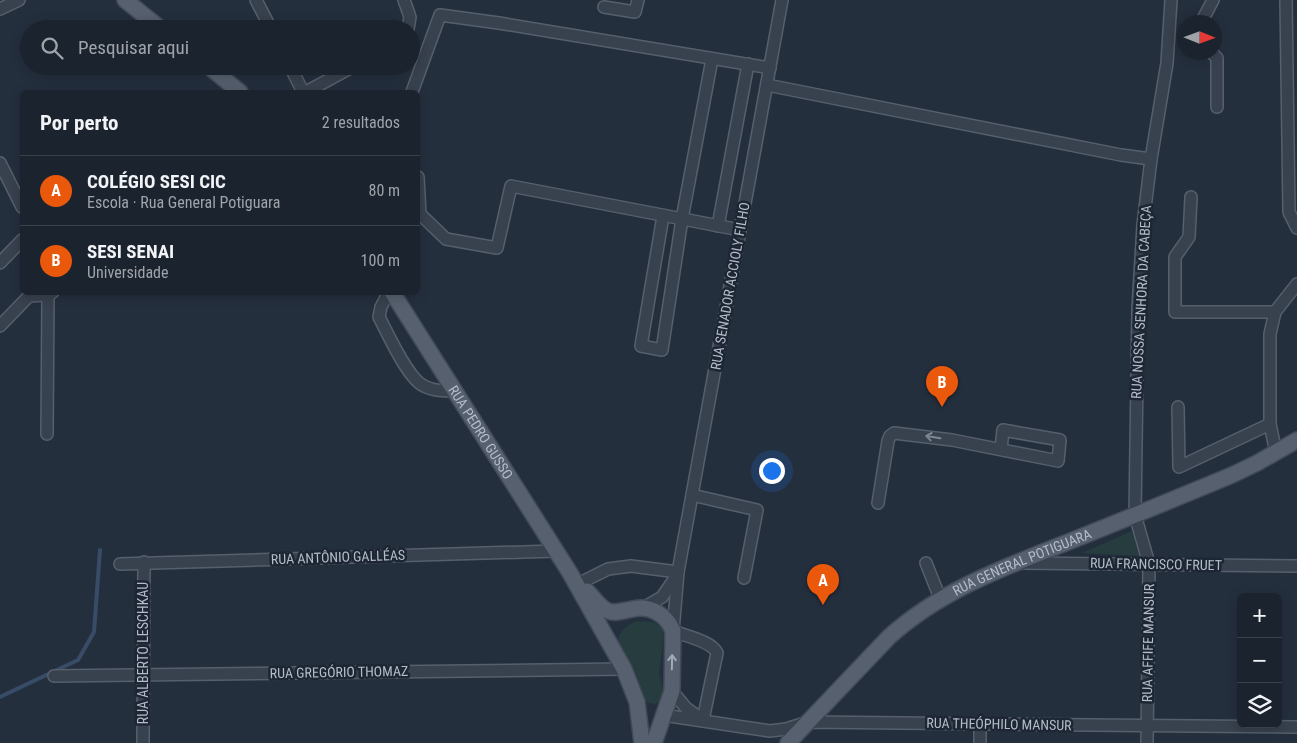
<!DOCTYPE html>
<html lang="pt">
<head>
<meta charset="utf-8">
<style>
  :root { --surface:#1b232e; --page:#242b36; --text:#f1f3f6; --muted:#a0a4aa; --line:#39404a; --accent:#ea580c }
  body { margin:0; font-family:"Roboto Condensed",sans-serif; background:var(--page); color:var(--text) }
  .controls { position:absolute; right:15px; bottom:15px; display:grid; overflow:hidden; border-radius:8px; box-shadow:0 2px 12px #0003 }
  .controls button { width:45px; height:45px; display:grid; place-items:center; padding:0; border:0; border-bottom:1px solid var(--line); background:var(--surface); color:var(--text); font:25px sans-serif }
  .compass { position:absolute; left:1177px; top:15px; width:45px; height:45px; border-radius:50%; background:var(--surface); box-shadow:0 2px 12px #0003; rotate:91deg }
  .you { position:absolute; left:771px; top:470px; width:18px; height:18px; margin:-12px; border:4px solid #fff; border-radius:50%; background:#1a73e8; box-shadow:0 0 0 8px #1a73e833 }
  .badge { display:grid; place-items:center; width:32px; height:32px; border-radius:50%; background:var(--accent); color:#fff; font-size:16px; font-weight:700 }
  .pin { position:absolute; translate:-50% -41px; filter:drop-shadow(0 1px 2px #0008) }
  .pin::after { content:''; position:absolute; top:26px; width:18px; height:15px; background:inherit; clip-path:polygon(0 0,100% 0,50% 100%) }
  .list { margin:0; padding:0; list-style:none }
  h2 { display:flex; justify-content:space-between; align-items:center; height:65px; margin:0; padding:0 20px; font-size:21px }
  h2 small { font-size:16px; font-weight:400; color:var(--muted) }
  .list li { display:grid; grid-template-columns:32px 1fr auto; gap:15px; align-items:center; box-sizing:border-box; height:70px; padding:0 20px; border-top:1px solid var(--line) }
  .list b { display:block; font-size:19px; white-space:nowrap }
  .list p { margin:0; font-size:16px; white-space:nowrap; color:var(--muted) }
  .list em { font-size:16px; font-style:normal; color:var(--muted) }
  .icon { flex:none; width:28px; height:28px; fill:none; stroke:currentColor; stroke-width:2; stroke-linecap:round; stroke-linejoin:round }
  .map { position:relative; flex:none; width:1297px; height:743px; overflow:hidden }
  .search { position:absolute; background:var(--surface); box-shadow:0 2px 12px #0003; left:20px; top:20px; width:400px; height:55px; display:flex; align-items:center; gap:12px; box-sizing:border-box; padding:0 18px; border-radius:28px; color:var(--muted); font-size:19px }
  .panel { position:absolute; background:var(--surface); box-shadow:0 2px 12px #0003; left:20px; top:90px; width:400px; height:205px; border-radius:8px }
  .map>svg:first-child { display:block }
</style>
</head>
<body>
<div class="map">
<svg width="1297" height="743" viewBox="0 0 1297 743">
  <rect width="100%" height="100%" fill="#242f3e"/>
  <!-- green -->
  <g fill="#263c3f">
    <path d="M1132,531L1139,556L1081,553H1082Z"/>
    <path d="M636,621L653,622L663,628L664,634L659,673L663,689V698L661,701L655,704L648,703L643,699L635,672L617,642C620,631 626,626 636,621Z"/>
  </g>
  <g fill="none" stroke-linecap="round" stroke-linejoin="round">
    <!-- stream -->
    <path stroke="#394c67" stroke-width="4" d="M0,697L78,660L94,632L100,550"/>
    <defs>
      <g id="minor">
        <path d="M256,0L271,29"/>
        <path d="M404,0L410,17L408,29"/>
        <path d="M1286,0L1289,212L1297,228"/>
        <path d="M604,7L635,12L638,0"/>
        <path d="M0,9L19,0"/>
        <path d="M1204,22L1203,19L1213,0"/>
        <path d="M1211,52L1217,58V107"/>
        <path d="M290,66L303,92"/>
        <path d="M767,85L1121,155L1151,159"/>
        <path d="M306,92L354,66"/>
        <path d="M412,92L440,15L499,23L770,68"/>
        <path d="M0,163L22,207"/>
        <path d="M418,177L420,214L446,239L497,248L511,186L740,230"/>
        <path d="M1191,197L1189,237L1175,257V312H1275"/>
        <path d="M663,216L641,346L662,350L682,219L712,59"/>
        <path d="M718,226L748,64"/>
        <path d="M0,263L22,240"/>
        <path d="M389,292L381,307L379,317C388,334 408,379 424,386C433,391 444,391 455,391"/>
        <path d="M0,326L29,296L48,295L53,292"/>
        <path d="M1178,407L1179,467L1270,424"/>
        <path d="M47,434L48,295"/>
        <path d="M1276,453L1270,424V334L1275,312L1297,284"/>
        <path d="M692,495L757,510L744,578"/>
        <path d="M878,503L888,441L890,436L894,433L952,440L1058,461L1060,440L1003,430L1001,449"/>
        <path d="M926,563L940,598"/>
        <path d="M1021,563L1297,566"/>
        <path d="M120,564L556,551"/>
        <path d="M580,583L608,569L631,566L678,572"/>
        <path d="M643,608L662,597L675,578"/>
        <path d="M54,676L624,669"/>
        <path d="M672,691L686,708L700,718"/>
        <path d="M663,715L770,731L786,729L808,722L1297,727"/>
        <path d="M703,720L717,653C712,641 685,636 673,631L678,572L782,0"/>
        <path d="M143,743L144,562"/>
        <path d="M980,743V724"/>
        <path d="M1147,743L1149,564L1135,515L1138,309L1143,225L1151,159L1167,63L1171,0"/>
      </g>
      <g id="major">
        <path d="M125,0L161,29"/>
        <path d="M208,66L240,92"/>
        <path id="s1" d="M392,292L570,573L624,669L637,702L642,743"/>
        <path d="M587,591C593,597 599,606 606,610C615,615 623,610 633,609C650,605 667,615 673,631L672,691L654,743"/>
        <path id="s2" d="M788,743L889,637C942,589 1008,566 1073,540C1126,519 1179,497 1232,475L1257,463L1297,440"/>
      </g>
    </defs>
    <!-- minor casing -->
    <use href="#minor" stroke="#565f6c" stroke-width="14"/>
    <!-- major casing -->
    <use href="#major" stroke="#414a57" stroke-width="18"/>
    <!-- minor -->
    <use href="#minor" stroke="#38414e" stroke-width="11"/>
    <!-- major -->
    <use href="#major" stroke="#56606e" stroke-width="15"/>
  </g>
  <!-- one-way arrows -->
  <defs><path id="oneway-shaft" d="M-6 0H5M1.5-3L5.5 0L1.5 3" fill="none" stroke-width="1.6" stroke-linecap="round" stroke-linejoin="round" transform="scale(1.25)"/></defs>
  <use stroke="#7c8592" href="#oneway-shaft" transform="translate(933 437) rotate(-171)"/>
  <use stroke="#a1aab7" href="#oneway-shaft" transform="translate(672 662) rotate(-89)"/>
  <g text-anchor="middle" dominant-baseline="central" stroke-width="5" stroke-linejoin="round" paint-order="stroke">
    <!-- street labels -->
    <g font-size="14" fill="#b4bcc9" stroke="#1d2633">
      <text transform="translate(730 286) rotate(-80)">RUA SENADOR ACCIOLY FILHO</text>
      <text transform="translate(1141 302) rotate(-87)">RUA NOSSA SENHORA DA CABEÇA</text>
      <text stroke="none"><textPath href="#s1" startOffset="166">RUA PEDRO GUSSO</textPath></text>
      <text transform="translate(338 557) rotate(-2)">RUA ANTÔNIO GALLÉAS</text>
      <text stroke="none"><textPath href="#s2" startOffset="300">RUA GENERAL POTIGUARA</textPath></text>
      <text transform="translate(1156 564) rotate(1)">RUA FRANCISCO FRUET</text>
      <text transform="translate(1148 643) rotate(-89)">RUA AFFIFE MANSUR</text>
      <text transform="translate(143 653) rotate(-90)">RUA ALBERTO LESCHKAU</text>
      <text transform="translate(339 672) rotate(-1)">RUA GREGÓRIO THOMAZ</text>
      <text transform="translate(999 724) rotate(1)">RUA THEÓPHILO MANSUR</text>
    </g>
  </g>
</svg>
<div class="controls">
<button>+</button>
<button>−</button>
<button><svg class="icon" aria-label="layers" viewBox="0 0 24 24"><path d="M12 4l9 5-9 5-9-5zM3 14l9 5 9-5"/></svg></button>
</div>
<svg class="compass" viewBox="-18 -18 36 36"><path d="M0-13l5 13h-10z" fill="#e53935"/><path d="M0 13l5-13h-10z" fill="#a0a4aa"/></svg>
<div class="you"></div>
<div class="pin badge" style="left:823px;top:605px">A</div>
<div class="pin badge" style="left:942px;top:407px">B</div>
<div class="search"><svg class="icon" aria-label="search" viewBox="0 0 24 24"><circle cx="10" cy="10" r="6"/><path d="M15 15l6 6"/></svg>Pesquisar aqui</div>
<section class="panel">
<h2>Por perto<small>2 resultados</small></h2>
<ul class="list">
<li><span class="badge">A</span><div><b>COLÉGIO SESI CIC</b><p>Escola · Rua General Potiguara</p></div><em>80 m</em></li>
<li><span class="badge">B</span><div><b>SESI SENAI</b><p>Universidade</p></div><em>100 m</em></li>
</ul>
</section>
</div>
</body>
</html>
